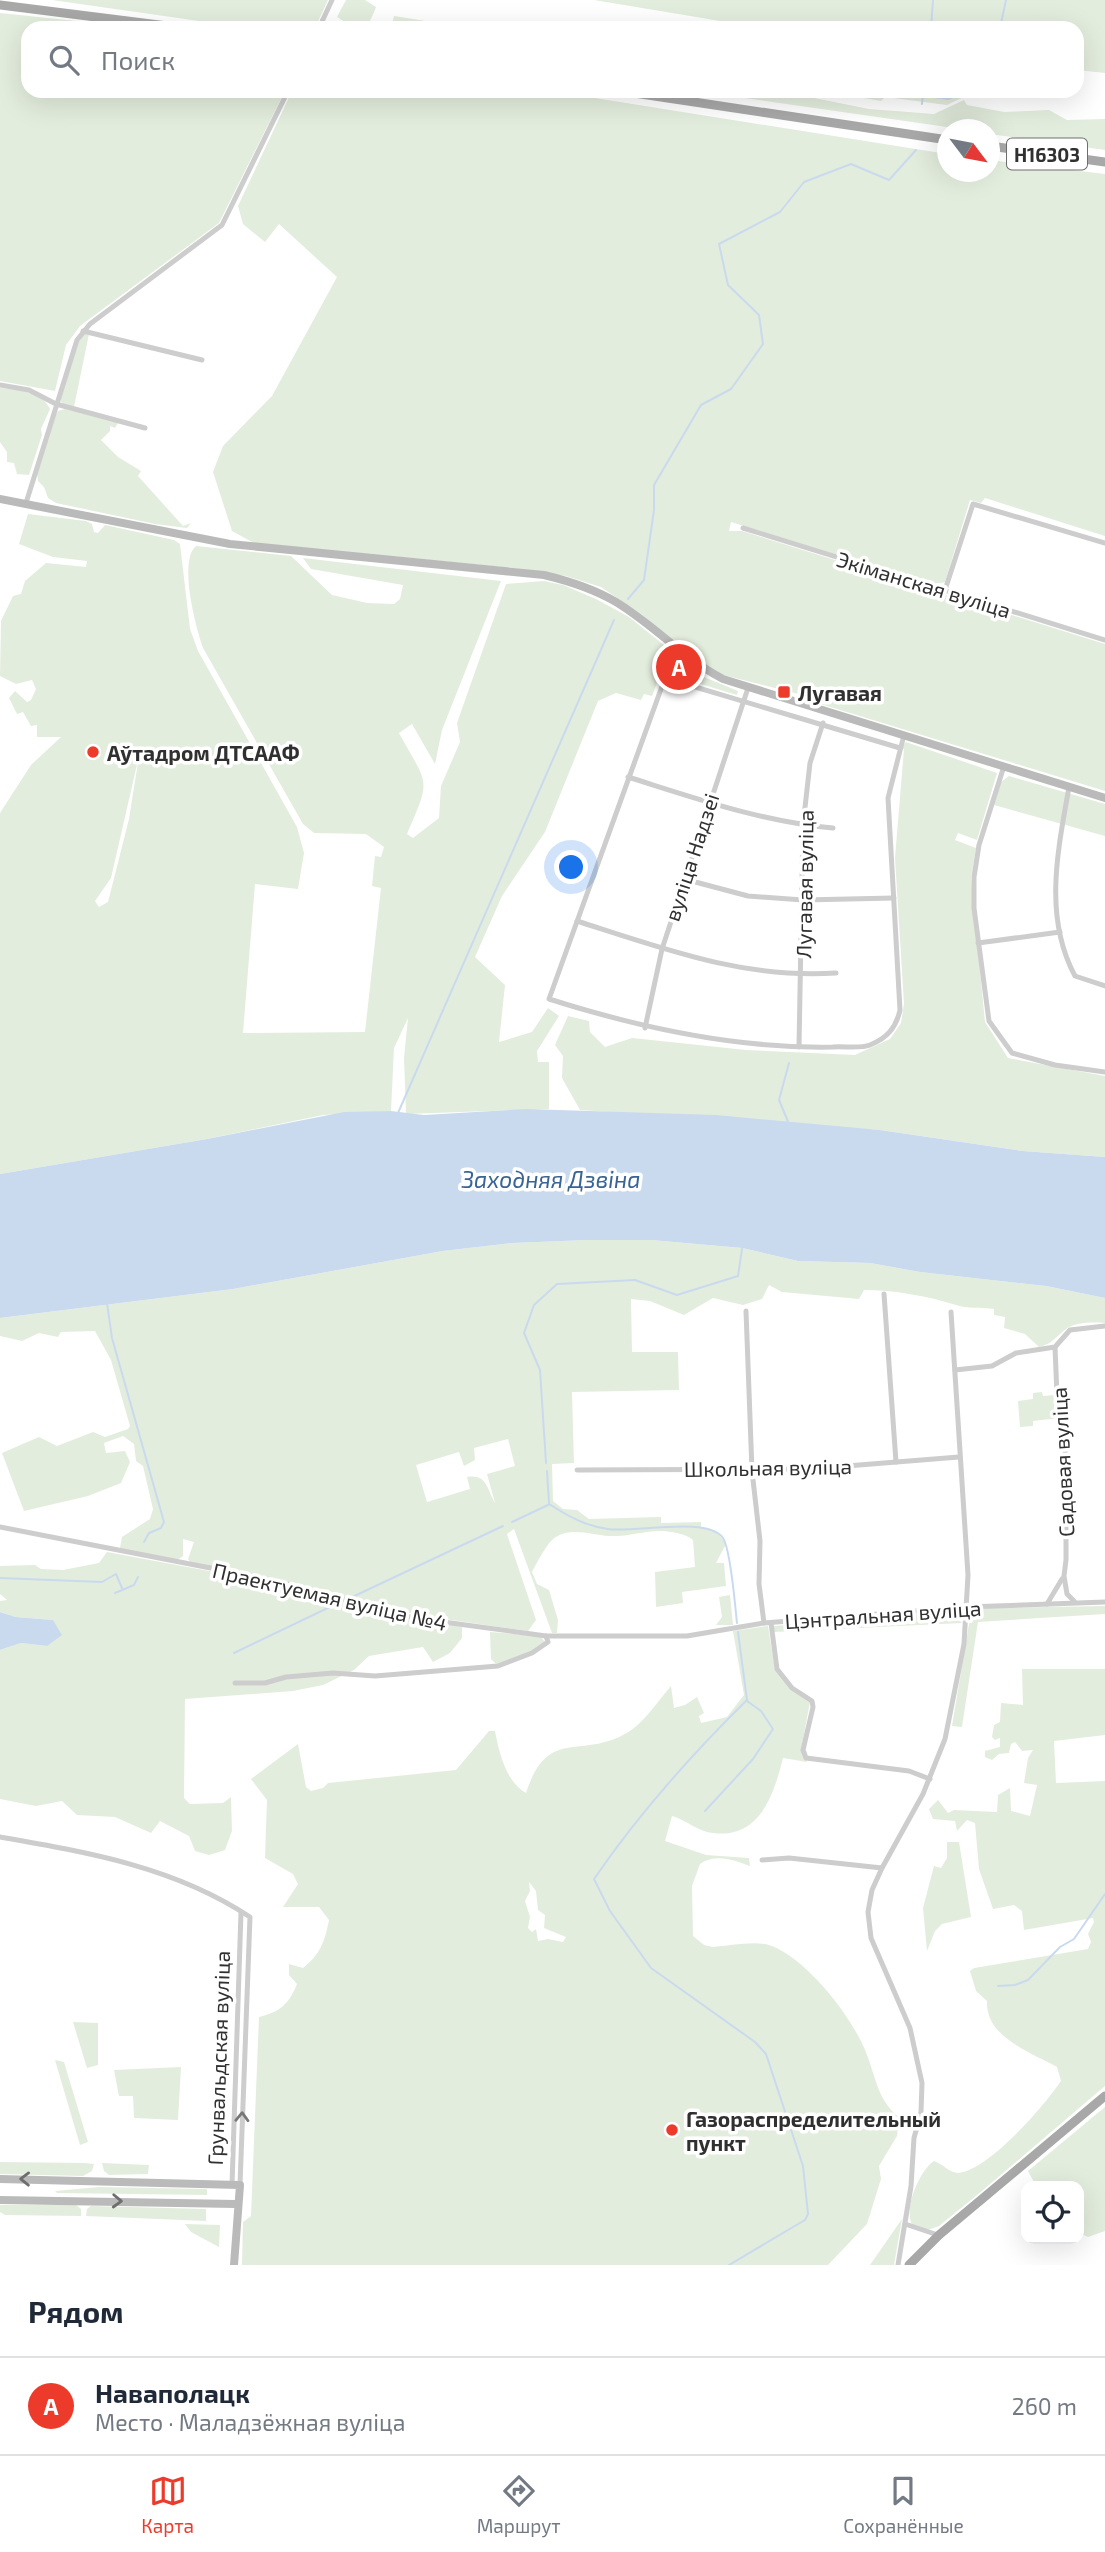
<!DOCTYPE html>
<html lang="ru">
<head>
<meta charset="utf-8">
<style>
  :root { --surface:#fff; --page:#f2f2f3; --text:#1f2937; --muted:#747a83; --line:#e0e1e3; --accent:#ed3b2b }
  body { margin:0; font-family:"Exo 2",sans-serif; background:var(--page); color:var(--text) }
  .controls { position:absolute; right:21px; bottom:21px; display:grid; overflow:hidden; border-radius:14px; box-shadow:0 7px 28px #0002 }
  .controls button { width:63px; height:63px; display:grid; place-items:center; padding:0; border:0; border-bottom:2px solid var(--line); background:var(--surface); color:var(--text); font:35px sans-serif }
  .compass { position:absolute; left:937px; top:119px; width:63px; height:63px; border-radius:50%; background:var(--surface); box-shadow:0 7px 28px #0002; rotate:122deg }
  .you { position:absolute; left:572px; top:868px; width:24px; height:24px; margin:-18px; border:5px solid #fff; border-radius:50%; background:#1a73e8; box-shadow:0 0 0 10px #1a73e833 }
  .badge { display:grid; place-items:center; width:46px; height:46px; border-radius:50%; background:var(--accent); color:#fff; font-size:23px; font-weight:700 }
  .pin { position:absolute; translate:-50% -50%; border:4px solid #fff; box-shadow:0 2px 7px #0006 }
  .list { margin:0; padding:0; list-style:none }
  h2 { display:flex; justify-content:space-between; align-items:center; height:91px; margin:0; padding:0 28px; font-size:30px }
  h2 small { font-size:23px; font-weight:400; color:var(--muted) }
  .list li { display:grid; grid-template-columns:46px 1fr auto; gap:21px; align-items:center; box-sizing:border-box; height:98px; padding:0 28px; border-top:2px solid var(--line) }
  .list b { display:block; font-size:26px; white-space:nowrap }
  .list p { margin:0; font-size:23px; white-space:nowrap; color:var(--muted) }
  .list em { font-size:23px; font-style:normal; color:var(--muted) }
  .icon { flex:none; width:38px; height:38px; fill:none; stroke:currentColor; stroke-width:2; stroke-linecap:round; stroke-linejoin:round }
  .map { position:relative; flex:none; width:1105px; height:2265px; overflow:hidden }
  .search { position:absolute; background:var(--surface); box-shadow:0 7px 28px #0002; left:21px; right:21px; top:21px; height:77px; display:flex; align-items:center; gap:18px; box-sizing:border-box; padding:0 24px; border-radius:21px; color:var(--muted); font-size:26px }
  .sheet { height:189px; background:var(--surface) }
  nav { display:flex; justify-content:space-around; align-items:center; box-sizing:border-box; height:98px; border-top:2px solid var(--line); background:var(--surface); font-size:19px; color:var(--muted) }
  nav a { display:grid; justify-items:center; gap:4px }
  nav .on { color:var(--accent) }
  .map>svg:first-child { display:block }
</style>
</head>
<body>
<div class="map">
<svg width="1105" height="2265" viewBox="0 0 1105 2265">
  <rect width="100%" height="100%" fill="#fff"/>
  <!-- green -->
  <g fill="#e3eddd" fill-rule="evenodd">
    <path d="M52,0H328L315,28H248Z"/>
    <path d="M346,0H365L376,7C366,35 359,31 337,17Z"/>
    <path d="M594,0H1105V73L1077,70V28H762Z"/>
    <path d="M0,13L144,28H28V91H285L219,223L80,326L66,345L55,391L0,381Z"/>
    <path d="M394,16L470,28H391Z"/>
    <path d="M292,91H551L947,154L948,172H990V160L1105,174V536L985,498L981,503L970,500L945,582L936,585L731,522L729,531H742L1105,644V791L814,702L810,697L723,675L686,652L641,614L601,587L566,576L513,568L254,543L232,531L213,472L223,446L272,396L337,277L279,224L265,242L243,224L238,206Z"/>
    <path d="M695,91H779L869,109L934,114L964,100L967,105L1004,112L1049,110L1067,120L1105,119V150L990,134V130L961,129Z"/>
    <path d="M824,91H877L888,94L881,101Z"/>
    <path d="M894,91H976L947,105L893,98Z"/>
    <path d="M85,333L89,334L74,407L62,403L60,399L79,341Z"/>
    <path d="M0,388C17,390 42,391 50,409L41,429L42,435L29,475L17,474L14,463L7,462V452L0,442Z"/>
    <path d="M65,409L118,423L115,428L110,426V431L101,440L118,457L141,471L138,476L183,526L191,523L187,528L155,524L56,503L48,498L44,487L38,481L37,473L55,416L58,411Z"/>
    <path d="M28,514L86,521L92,524L94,532L98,533L105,525L174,540L180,544L190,629L198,651L297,827L304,853L298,889L255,884L243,1033L365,1032L381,888L372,886L375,856L381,857L384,847L366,834L314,833L303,824L203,648C196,628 178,561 196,546L291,556L332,595L367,603L394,604L400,599L403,585L311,569L303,558L501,581L442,730L435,764L412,724L399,733C428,786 432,777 407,834L413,838L439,818L441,786L460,742L457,723L506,584L544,581L563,585L596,599L629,617L704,677L738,691L737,695L661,672L652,696L644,694L641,700L616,693L598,701L545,832L502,896L475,957L505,985L499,1042L532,1032L548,1008L559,1016L537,1051L538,1062H549V1109L406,1114L404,1058L408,1018L394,1048L391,1111L323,1115L207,1139L0,1174V813L31,765L61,737H37V725L31,726L23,712L17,714L9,698L15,691L27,702L31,700L36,689L32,680L16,684L0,676L1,621L13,596L21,594L25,581L46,563L86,567L87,561L53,557L19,544ZM139,756L129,819L108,902L99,907L95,901L111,878Z"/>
    <path d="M906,742L997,773L977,840L958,833L955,840L976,848L971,878L985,1022L1008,1058L1105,1076V1157L1023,1151L880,1130L580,1110L562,1078L563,1056L555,1045L568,1016L589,1021L590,1032L605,1047L632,1038L746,1050L855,1055L890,1039L901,1023L904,1004L895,858L904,749L901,748Z"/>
    <path d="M1009,776L1105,804V836L994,805L1001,782Z"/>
    <path d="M587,1240H651L742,1248L798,1261L870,1263L920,1272L1046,1286L1105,1298V1323C1094,1322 1075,1322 1066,1329C1055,1337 1054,1343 1039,1347L1025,1334L1004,1328L1005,1317L994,1315V1309C982,1307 967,1309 956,1305C927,1296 894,1290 864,1290L859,1299L782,1292L769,1285L762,1299L743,1305L713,1298L684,1315L650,1301L631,1299L632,1352H678L679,1390L572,1392L574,1463L552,1464L553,1501L563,1509L577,1510L589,1519L661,1517V1523L701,1522V1527L717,1532L726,1544L716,1563H724L726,1586L682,1592L683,1603L656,1607L655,1572L695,1567L693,1540C687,1534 673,1532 664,1531C646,1530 627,1537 609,1536C592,1535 572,1527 556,1537C547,1542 537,1563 532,1572L537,1584L549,1590L558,1620L557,1633H552L514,1529L507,1534L536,1620L528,1631L423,1616L191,1563L188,1559L194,1542L183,1539V1556L176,1561L120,1548L122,1537L150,1519L153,1509L143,1466L136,1461L134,1444L123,1436L104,1443L106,1453L125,1451L130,1462L121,1483L88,1496L24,1511L2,1453L39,1437L57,1446L93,1432L105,1437L128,1429L130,1426L111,1360L95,1331L61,1332L58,1337L39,1333L22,1341L0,1336V1318L233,1289L443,1251L513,1243ZM508,1439L515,1466L487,1474L495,1503C487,1489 487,1474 467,1477L470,1489L427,1502L416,1465L459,1452L464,1466L475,1460L474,1448Z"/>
    <path d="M1042,1392L1043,1396L1054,1395L1060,1418L1033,1421V1426L1020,1427L1018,1401L1033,1399V1393Z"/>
    <path d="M107,1552L273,1583L391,1615L462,1627V1638L450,1653L433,1662L423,1647L369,1656L354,1670L323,1685L293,1691L185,1699L184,1798L190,1804L223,1803L231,1797L232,1831L225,1850L209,1855L195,1851L189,1836L160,1821L151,1833L115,1817L77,1815L62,1801L36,1806L0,1799V1650L21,1643L47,1646L53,1620L16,1617L0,1612V1601L7,1600L0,1594V1566L35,1565L41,1569L63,1570L99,1563Z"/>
    <path d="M730,1595L733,1625H716L722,1617L719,1597Z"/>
    <path d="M1105,1606V1614L978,1622L962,1727L952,1726L969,1624L975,1612L987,1608Z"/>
    <path d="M937,1612L952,1613L962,1623L774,1632V1626Z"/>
    <path d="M768,1626L775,1670L810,1702L801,1750L807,1762L783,1758C774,1794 760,1839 713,1833C699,1832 686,1820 672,1816L665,1841L706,1855L749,1858L750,1866C734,1860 716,1853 700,1864L692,1886L693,1936L704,1945L713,1947C729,1946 757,1940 772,1946C808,1960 854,2019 867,2055C876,2078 878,2101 899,2117L897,2136L879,2166L881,2179L867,2224L828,2265H242L243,2222L251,2216L259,2017C280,2012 289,2004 297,1984L289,1975V1964L303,1968C320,1955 325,1941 329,1920L319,1907H283L298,1884L293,1874L265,1858L267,1800L251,1779L298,1744L306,1787L311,1791L323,1788L328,1783L456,1770L489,1731H495C499,1752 506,1782 526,1793C549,1724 581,1762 630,1731C645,1721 659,1700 671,1686L674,1708L685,1705L697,1697L704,1713L699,1716L701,1723L727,1717L744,1695L733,1631ZM529,1882L536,1891L538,1910L545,1915L544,1928L566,1937L563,1942L548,1939L538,1941L536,1929L532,1932L528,1928L530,1917L525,1901L530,1891Z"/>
    <path d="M490,1632L540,1636L545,1642L531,1652L497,1665L491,1659Z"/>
    <path d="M1022,1669H1105V1735L1054,1741L1056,1783L1105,1781V2086L982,2191L939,2226L928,2230L912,2225C904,2208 919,2171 934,2161C943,2164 950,2173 958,2173C988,2171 1045,2105 1061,2081L1057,2067C1032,2053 985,2037 987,2001L976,1991L970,1971L974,1968L1088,1949L1091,1942L1088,1934L1094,1922L1093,1918L1024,1930L1022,1911L1014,1905L993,1909L979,1869L975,1823L967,1820L957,1831L955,1821L933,1819L929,1809L938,1800L948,1813L954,1810L997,1812L998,1795L1010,1788L1011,1811L1030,1816L1037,1785L1024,1783L1028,1758L1033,1750L1022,1751L1015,1742L1011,1744L1009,1753L999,1754L992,1760L985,1757V1751L1000,1747V1738L995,1740L992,1737L994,1725L1000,1722L1001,1703L1023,1705Z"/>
    <path d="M947,1842H959L971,1917L942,1924L935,1931L927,1951L923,1908L934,1866L941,1868L947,1858Z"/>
    <path d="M73,2022L98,2023V2065L87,2068Z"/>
    <path d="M55,2060L64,2062L88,2142L80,2145Z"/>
    <path d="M181,2067L178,2120L134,2118L133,2096H119L114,2070Z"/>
    <path d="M1105,2107V2231L1088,2237L1079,2233V2186H1036L1028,2171Z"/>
    <path d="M0,2162L85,2163L94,2164L92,2171L83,2176L0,2174Z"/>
    <path d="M102,2163L149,2165L148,2174L109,2175L104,2171Z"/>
    <path d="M99,2187L207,2189V2195L57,2193L55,2191Z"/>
    <path d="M0,2205H76L81,2209V2216L5,2215L0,2212Z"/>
    <path d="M91,2206L206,2209V2221L86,2216L87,2209Z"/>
    <path d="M902,2219L894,2265H870Z"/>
    <path d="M185,2224L220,2225L219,2247L191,2232Z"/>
  </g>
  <!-- water -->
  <g fill="#c9daee">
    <path d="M527,1109L716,1115L880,1130L1023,1151L1105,1157V1298L1046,1286L920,1272L870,1263L798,1261L742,1248L651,1240H587L513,1243L443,1251L233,1289L0,1318V1174L207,1139L344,1112L391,1111L424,1115Z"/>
    <path d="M0,1612L16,1617L53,1620L62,1635L47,1646L21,1643L0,1650Z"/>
  </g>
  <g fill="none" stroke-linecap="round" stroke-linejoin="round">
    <!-- stream -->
    <g stroke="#c9daee" stroke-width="2">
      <path d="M931,28L933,0"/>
      <path d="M1000,28L1006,0"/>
      <path d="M923,95L948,99L967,91"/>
      <path d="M922,104L923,91"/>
      <path d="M628,599L644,580L654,510V485L701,405L731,389L763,344L759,315L728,285L719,244L780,212L804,182L851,164L889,180L916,150"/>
      <path d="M398,1113L614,620"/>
      <path d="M789,1124L779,1100L789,1063"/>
      <path d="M107,1303L112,1338L164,1522L161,1528L149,1533L144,1542"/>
      <path d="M546,1463L540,1370L524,1333L534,1305L557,1284L635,1280L677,1295L738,1276L742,1249"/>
      <path d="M547,1471L549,1503"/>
      <path d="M549,1504C568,1516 585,1526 608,1529C633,1533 708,1516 723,1538C731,1550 735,1606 737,1623"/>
      <path d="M512,1522L548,1505"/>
      <path d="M0,1578L102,1582L116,1574L122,1588"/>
      <path d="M115,1593L134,1585L138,1577"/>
      <path d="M348,1599L503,1526"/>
      <path d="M234,1653L334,1605"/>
      <path d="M705,1811L753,1759L773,1729L761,1711L747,1701"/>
      <path d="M998,1986L1015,1985L1028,1980L1060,1947L1074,1939L1105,1894"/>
      <path d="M729,2265L805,2220L808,2214L803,2166L766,2054L755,2042L651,1968L610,1911L594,1879C638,1815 691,1755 747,1700L738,1632"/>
    </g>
    <!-- minor -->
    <g stroke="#cdcdcd" stroke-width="5">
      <path d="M319,28L332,0"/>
      <path d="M83,331L202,360"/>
      <path d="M0,385L29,390L56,404L145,428"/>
      <path d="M26,503L77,340L90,324L222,225L288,91"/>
      <path d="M743,528L1105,640"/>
      <path d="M945,590L973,504L1105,543"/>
      <path d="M900,748L665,678L549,999C640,1028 737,1049 833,1047C844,1046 860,1049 870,1045C887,1038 896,1028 900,1010L888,798L904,735"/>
      <path d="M1004,766L979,845L974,877V908L989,1021L1012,1053L1055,1065L1105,1072"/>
      <path d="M628,777C695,798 763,822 833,828"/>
      <path d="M1069,787C1058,850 1043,916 1075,976L1105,986"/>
      <path d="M684,879L748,896L803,900L894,898"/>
      <path d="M577,921C664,949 744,979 836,973"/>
      <path d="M978,943L1060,932"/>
      <path d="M645,1028L662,949L748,688"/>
      <path d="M799,1047L803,825L810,763L823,723"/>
      <path d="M884,1294L896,1462"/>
      <path d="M746,1311L752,1471L760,1541L759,1584L764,1623"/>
      <path d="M1055,1347L1057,1396L1064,1427L1066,1467V1560L1064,1576L1067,1594L1074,1601"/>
      <path d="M955,1370L992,1366L1016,1353L1055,1347L1070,1330L1105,1326"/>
      <path d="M577,1470L809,1469L959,1457"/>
      <path d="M0,1527L272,1580L414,1618L546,1636H687L764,1623L966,1607L1105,1602"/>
      <path d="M1047,1604L1062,1579"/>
      <path d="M771,1623L777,1669L792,1688L812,1701L813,1707L803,1750L806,1758L909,1771L930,1779"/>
      <path d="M235,1683H265L286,1677L333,1673L375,1676L498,1666L532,1653L548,1642L546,1636"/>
      <path d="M0,1837C87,1852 175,1867 250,1917L240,2185"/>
      <path d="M762,1860L789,1858L882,1868"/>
      <path d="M232,2185L241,1912"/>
      <path d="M905,2224L938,2235"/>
      <path d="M898,2265L911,2186L914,2138L921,2112L922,2083L910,2028L871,1938L868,1912L872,1890L882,1868L923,1794L945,1739L964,1644L968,1575L951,1312"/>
    </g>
    <!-- secondary -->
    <g stroke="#bababa" stroke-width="8">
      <path d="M0,499L230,544L544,575C569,581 594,589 616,602C654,625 683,658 723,679L1105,798"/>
      <path d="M0,2179L240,2185L234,2265"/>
      <path d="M0,2200L236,2204"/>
    </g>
    <!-- primary -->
    <g stroke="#a8a8a8" stroke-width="9">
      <path d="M0,5L183,28"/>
      <path d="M621,91L948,140"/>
      <path d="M990,146L1105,162"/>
      <path d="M909,2265L939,2235L1105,2096"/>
    </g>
  </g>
  <!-- one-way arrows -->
  <defs><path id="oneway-chevron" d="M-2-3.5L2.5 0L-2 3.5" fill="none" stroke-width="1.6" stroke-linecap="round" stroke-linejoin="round" transform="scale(1.75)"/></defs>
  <use stroke="#777" href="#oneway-chevron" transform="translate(242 2117) rotate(-88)"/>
  <g stroke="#6e6e6e">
    <use href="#oneway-chevron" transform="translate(25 2179) rotate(-179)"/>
    <use href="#oneway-chevron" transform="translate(117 2201) rotate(2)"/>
  </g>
  <!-- markers -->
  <g fill="#ed3b2b" stroke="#fff" stroke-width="2.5">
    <rect x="777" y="685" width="14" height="14" rx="3.5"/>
    <circle cx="93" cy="752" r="7"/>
    <circle cx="672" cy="2130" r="7"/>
  </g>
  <g text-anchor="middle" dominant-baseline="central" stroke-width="7" stroke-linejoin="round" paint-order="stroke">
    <!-- shield labels -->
    <rect fill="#fff" stroke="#6e6e6e" stroke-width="2" x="1007" y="138.5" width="80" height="31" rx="5"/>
    <g font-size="19" font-weight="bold" fill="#303030">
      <text x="1047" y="154">Н16303</text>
    </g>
    <!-- street labels -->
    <g font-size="21" fill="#303030" stroke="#fff">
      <text transform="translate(924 584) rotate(17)">Экіманская вуліца</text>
      <text transform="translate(691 857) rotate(-72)">вуліца Надзеі</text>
      <text transform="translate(804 884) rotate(-89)">Лугавая вуліца</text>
      <text transform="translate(1062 1462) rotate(-93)">Садовая вуліца</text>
      <text transform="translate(768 1467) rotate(-1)">Школьная вуліца</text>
      <text transform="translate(330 1596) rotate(13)">Праектуемая вуліца №4</text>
      <text transform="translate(883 1614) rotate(-4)">Цэнтральная вуліца</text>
      <text transform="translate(218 2058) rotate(-88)">Грунвальдская вуліца</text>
    </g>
    <!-- poi labels -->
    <g font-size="21" font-weight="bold" fill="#303030" stroke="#fff" text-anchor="start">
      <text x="798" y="692">Лугавая</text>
      <text x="107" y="752">Аўтадром ДТСААФ</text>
      <text x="686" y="2118">Газораспределительный<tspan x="686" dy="24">пункт</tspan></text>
    </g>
    <!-- water labels -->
    <g font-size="23" font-style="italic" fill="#396496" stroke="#fff">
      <text x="551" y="1179">Заходняя Дзвіна</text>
    </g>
  </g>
</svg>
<div class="controls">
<button><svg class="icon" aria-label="locate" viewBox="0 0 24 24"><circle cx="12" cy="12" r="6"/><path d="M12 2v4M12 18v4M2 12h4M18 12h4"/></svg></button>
</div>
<svg class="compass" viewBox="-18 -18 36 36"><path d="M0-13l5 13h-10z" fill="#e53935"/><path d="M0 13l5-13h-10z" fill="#747a83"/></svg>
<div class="you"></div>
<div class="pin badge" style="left:679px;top:667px">A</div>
<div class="search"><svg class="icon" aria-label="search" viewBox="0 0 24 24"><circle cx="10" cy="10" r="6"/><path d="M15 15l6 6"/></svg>Поиск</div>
</div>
<section class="sheet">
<h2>Рядом<small></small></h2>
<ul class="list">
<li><span class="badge">A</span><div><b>Наваполацк</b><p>Место · Маладзёжная вуліца</p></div><em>260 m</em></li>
</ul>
</section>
<nav>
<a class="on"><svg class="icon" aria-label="map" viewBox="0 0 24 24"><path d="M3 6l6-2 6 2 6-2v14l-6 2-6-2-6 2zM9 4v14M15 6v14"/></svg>Карта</a>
<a><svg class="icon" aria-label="directions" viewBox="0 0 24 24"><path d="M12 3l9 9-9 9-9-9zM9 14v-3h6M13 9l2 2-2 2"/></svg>Маршрут</a>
<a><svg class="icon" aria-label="saved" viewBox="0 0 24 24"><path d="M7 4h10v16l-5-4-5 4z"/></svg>Сохранённые</a>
</nav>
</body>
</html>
